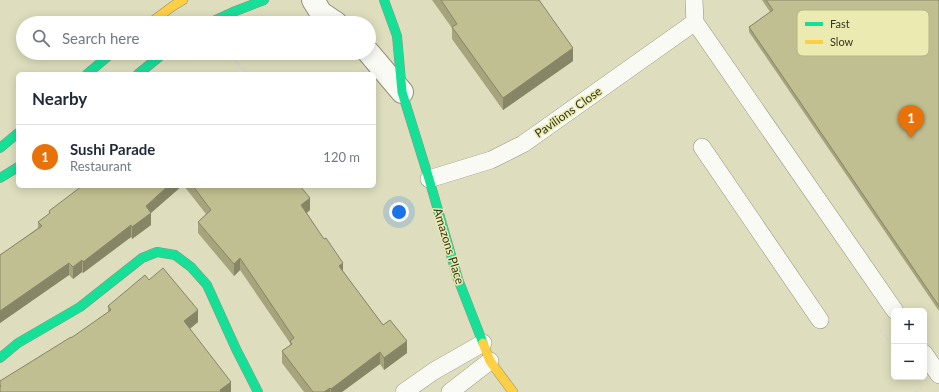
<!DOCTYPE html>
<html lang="en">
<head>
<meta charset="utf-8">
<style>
  :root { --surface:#fff; --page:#f6f6f7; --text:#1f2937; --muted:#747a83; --line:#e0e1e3; --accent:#717157 }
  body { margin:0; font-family:Lato,sans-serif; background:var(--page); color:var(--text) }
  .controls { position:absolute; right:12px; bottom:12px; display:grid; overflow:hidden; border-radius:6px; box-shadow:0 2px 10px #0003 }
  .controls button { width:36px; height:36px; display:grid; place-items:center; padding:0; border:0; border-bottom:1px solid var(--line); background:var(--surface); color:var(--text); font:20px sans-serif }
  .you { position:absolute; left:399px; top:212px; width:14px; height:14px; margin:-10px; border:3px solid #fff; border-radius:50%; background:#1a73e8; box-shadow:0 0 0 6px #1a73e833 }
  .badge { display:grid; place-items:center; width:26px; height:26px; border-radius:50%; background:var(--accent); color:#fff; font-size:13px; font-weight:700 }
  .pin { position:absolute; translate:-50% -33px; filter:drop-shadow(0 1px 2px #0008) }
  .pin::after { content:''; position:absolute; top:21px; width:14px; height:12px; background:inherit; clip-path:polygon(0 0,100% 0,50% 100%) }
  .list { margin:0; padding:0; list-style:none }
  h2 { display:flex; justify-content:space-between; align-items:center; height:52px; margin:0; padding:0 16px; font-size:17px }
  h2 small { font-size:13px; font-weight:400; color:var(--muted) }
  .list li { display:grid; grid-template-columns:26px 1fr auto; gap:12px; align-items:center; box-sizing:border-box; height:64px; padding:0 16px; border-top:1px solid var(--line) }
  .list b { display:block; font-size:15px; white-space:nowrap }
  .list p { margin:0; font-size:13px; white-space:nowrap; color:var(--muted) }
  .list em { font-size:13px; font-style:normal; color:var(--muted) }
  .icon { flex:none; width:22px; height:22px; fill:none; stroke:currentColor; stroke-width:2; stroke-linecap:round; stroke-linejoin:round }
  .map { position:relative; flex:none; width:939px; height:392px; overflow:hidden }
  .search { position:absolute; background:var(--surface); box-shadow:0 2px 10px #0003; left:16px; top:16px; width:360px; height:44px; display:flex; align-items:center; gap:10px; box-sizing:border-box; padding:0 14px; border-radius:22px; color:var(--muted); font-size:15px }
  .panel { position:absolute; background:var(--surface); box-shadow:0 2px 10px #0003; left:16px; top:72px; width:360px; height:116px; border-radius:6px }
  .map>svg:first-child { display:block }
</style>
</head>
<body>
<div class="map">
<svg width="939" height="392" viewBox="0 0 939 392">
  <rect width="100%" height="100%" fill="#dedebe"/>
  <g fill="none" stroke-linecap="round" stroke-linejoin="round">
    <defs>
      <g id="lane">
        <path d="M694,0L695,22L895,311"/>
        <path d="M702,147L820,320"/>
        <path d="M429,179L491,160L523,144L695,22"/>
        <path d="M924,353L939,375"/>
        <path d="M404,392L434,371L483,343"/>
        <path d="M450,392L490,361"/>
      </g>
      <g id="street">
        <path d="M313,0L321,13L336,23"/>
        <path d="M369,53L402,92"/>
      </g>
      <g id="fast">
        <path d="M384,0L397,36L402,92L429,179L458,279L483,343"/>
        <path d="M209,23L233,12L264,0"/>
        <path d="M87,74L112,53"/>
        <path d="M138,74L164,53"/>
        <path d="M0,148L18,133"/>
        <path d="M0,178L18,167"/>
        <path d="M0,358L18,343L80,307L142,258L157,252L175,255L191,267L207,285L236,349L258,392"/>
      </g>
      <g id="slow">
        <path d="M150,23L173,6L183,0"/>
        <path d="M483,343L490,361L513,392"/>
      </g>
    </defs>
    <!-- lane casing -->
    <use href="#lane" stroke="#93927a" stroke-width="18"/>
    <!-- street casing -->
    <use href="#street" stroke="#93927a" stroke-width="24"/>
    <!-- fast casing -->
    <use href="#fast" stroke="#93927a" stroke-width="10"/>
    <!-- slow casing -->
    <use href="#slow" stroke="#93927a" stroke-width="10"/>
    <!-- path -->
    <g stroke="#d7d7cd" stroke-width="2.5" stroke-dasharray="3 2" stroke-linecap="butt">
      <path d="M228,53L248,74"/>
      <path d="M880,330L888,340"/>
      <path d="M915,392L921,388"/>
    </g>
    <!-- lane -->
    <use href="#lane" stroke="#fafaf5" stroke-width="17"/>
    <!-- street -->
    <use href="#street" stroke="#fafaf5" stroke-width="22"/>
    <!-- fast -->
    <use href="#fast" stroke="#16e098" stroke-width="9"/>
    <!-- slow -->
    <use href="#slow" stroke="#ffcf43" stroke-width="9"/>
  </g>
  <!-- wall -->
  <g fill="#a5a47d">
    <path d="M432,0H539L573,61L503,110L452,39V28Z"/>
    <path d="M762,0H939V311L749,32V27L770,12Z"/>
    <path d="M184,186H300L310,210L307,213L343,272L383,325L407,353L384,370L380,364L342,392H304L282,363V351L290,345V343L240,270L234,276L198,233V222L206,214Z"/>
    <path d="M49,211L151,213V225L132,239L131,237L83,273L82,272L73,279L69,275L0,323V255L38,228V222L49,214Z"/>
    <path d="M149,280L198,322L190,329L231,392H0V381L71,338L108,313V306Z"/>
  </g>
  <!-- shaded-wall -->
  <g fill="#868666">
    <path d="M573,48V61L503,110V98Z"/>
    <path d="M168,186H182L151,213V225L132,239V227L146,206Z"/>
    <path d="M310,198V210L301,217V205Z"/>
    <path d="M131,225V237L83,273V262Z"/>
    <path d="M240,258V270L234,276V264Z"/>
    <path d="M82,260V272L73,279V267Z"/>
    <path d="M69,263V275L0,323V311Z"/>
    <path d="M343,263V275L339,266Z"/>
    <path d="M198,310V322L184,333V321Z"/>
    <path d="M407,341V353L384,370V358Z"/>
    <path d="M380,352V364L342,392H331V389Z"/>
    <path d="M231,382V392H220V390Z"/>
    <path d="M330,388V392H324Z"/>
  </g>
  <!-- building -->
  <g fill="#c0bf91" stroke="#868666">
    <path d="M441,0H539L573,48L503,98L452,27L457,24Z"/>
    <path d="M766,0H939V306L749,27L773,10Z"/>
    <path d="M82,186H168L146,206L151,213L132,227L131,225L83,262L82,260L73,267L69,263L0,311V255L42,226L38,222L50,213L49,211Z"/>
    <path d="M193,186H300L310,198L301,205L324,239L326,238L343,263L339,266L383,325L390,320L407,341L384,358L380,352L331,389L330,388L324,392H313L282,351L292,344L290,341L294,338L240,258L234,264L198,222L211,210Z"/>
    <path d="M163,268L198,310L184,321L231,382L220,390L221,392H0V387L1,386L0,385V381L71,337V338L111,310L108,306L145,275L149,280Z"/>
  </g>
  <g text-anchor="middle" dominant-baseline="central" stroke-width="3" stroke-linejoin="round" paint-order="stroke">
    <!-- street labels -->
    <g font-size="12" fill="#373720" stroke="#ebebb1">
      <text transform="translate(568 112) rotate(-35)">Pavilions Close</text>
      <text transform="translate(449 246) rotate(73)">Amazons Place</text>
    </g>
  </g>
  <!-- legend -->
  <rect x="797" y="10" width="132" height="46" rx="6" fill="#ebebb1" stroke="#b5b586" stroke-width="1"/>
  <rect x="805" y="22" width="18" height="4" fill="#16e098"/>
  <rect x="805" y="40" width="18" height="4" fill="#ffcf43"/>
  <g font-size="11" fill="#373720">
    <text x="830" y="28">Fast</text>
    <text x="830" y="46">Slow</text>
  </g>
</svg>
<div class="controls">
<button>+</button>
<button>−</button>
</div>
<div class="you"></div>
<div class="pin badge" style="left:911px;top:138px;background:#e8710a">1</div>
<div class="search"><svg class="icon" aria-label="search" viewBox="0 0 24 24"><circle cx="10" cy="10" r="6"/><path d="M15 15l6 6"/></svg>Search here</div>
<section class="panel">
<h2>Nearby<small></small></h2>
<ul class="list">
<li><span class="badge" style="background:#e8710a">1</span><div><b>Sushi Parade</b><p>Restaurant</p></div><em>120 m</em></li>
</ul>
</section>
</div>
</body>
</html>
